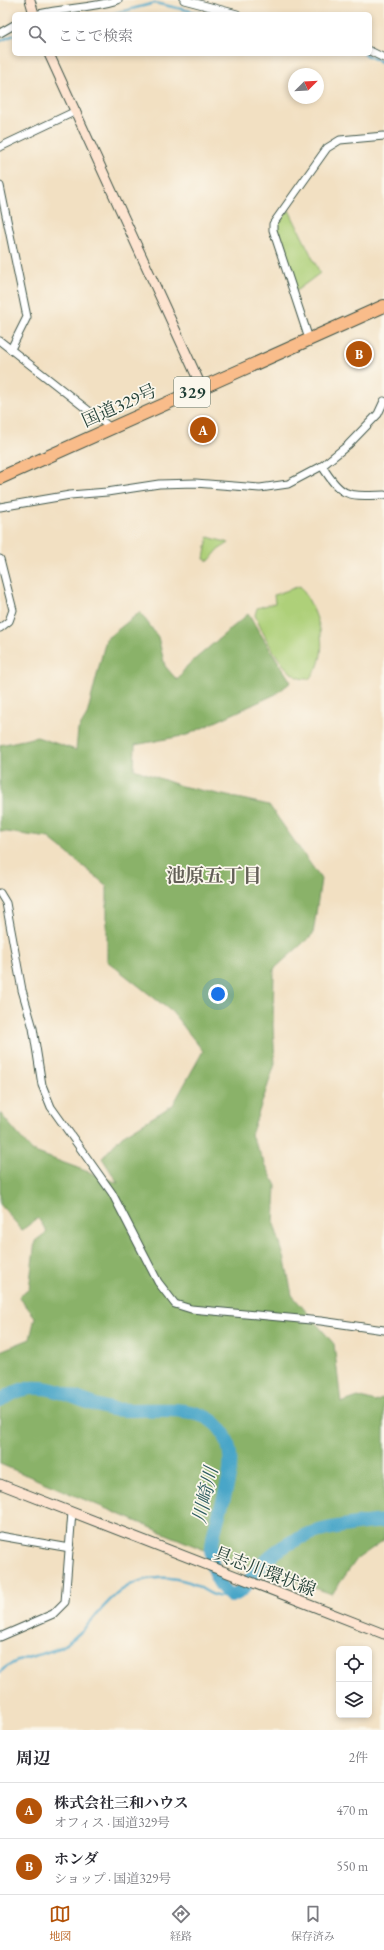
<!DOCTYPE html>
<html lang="ja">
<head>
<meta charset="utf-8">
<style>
  :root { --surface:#fff; --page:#f7f7f7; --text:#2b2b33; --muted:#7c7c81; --line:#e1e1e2; --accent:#b45309 }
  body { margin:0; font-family:"EB Garamond","Noto Serif JP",serif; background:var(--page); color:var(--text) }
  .controls { position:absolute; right:12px; bottom:12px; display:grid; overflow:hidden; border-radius:6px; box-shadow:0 2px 6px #0003 }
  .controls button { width:36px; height:36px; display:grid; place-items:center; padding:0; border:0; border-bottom:1px solid var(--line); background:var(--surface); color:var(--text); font:20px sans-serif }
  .compass { position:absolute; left:288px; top:68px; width:36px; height:36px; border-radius:50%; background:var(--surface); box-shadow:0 2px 6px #0003; rotate:66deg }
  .you { position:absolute; left:218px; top:994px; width:14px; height:14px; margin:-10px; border:3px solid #fff; border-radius:50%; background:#1a73e8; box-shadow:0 0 0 6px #1a73e833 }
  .badge { display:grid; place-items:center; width:26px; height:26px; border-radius:50%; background:var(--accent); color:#fff; font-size:13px; font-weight:700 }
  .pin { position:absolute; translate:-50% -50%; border:2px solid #fff; box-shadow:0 1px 4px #0006 }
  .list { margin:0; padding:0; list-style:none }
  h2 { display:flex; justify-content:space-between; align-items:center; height:52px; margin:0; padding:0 16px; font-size:17px }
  h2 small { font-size:13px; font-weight:400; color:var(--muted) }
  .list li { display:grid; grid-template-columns:26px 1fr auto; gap:12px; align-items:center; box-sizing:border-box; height:56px; padding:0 16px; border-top:1px solid var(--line) }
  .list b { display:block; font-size:15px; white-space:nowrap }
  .list p { margin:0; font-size:13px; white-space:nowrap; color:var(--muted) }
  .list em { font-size:13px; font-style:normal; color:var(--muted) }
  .icon { flex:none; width:22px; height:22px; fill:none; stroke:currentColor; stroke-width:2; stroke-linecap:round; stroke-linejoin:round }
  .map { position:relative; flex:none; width:384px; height:1730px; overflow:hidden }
  .search { position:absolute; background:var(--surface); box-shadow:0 2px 6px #0003; left:12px; right:12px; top:12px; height:44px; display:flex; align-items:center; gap:10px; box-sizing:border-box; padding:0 14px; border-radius:6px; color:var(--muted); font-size:15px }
  .sheet { height:164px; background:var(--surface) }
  nav { display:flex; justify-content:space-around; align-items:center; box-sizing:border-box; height:56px; border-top:1px solid var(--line); background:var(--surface); font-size:11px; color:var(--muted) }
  nav a { display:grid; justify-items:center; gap:2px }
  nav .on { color:var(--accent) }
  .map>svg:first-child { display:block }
</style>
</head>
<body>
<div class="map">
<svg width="384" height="1730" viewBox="0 0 384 1730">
  <rect width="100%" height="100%" fill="#fbf7ec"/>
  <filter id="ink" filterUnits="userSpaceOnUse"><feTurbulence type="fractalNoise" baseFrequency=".025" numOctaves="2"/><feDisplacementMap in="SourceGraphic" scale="8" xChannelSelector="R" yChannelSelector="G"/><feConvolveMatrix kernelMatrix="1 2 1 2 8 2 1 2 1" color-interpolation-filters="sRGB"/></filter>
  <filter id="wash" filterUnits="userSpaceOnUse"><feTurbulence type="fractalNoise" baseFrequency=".012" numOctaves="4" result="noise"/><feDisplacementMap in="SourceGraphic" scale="16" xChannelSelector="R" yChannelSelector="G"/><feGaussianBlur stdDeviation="0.9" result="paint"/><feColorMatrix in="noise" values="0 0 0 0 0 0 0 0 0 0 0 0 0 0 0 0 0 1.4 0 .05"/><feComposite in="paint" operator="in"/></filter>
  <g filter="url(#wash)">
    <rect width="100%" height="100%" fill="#f2e0c2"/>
    <!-- green -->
    <g fill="#aed079" stroke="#668656">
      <path d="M289,210L320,273L296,291L276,231L277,225Z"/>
      <path d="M208,537L229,543L218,550L209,561L204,559Z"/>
      <path d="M300,586C316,609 328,639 318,666C316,670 312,675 309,679C305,679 301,679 297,677C280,667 262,633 255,615L257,608L275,603L274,595Z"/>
    </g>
    <!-- forest -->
    <path fill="#8ab269" stroke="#54784e" d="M140,612L158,637L165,666L177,680L187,666L248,614L291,682L276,694L187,735L135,745L134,769L181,786L269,805L321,879L313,934L274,969L273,1025L275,1064L251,1135L276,1186L274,1224L285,1260L292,1295L334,1344L341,1403L358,1397L375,1402L384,1398V1540L357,1559L332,1594L202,1549L0,1464V1351L30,1339L35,1317L19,1297L29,1289L35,1241L47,1232L38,1218L22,1230L0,1204V1113L32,1151L118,1183L102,1158L122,1136L173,1105L203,1051L172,1012L107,961V886L49,838L0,831V745L37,737L76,750L78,730L87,715L106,639Z"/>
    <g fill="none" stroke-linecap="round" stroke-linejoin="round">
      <!-- stream -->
      <g stroke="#4aa6c8" stroke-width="2.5">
        <path d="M112,14L155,3L204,14"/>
        <path d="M0,41L14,35"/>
        <path d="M364,54L384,63"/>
        <path d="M0,1672C18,1655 44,1657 64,1645C99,1624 109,1580 158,1578C168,1577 179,1579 189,1582C203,1587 214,1601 231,1596"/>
      </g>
      <!-- river -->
      <path stroke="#4aa6c8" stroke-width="14" d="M0,1401C5,1398 10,1394 16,1392C48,1377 81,1405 112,1409C149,1414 214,1396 228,1444C243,1493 182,1553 231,1596C246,1591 251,1577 260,1566C294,1530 338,1525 384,1521"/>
    </g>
  </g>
  <g filter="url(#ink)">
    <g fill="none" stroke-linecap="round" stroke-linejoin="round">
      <defs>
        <g id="street">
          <path d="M184,0L237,14"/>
          <path d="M39,14C66,8 92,8 118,0"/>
          <path d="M0,33L14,25"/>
          <path d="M370,51L384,58"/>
          <path d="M0,147L76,111"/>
          <path d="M0,186L27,317L11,349"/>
          <path d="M309,339L273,230V224L327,148L340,140L384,136"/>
          <path d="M0,341L112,429"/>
          <path d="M322,466C342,498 347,496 384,495"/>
          <path d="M0,507L70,495L107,492L159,484L195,483L260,488L288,484L322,466L348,445L378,414L384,401"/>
          <path d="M0,559L13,610L9,621L0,628"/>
          <path d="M0,893L6,903L22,990L33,1028L42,1085L51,1107L112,1193L158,1282L175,1304L191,1309L321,1321L384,1330"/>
          <path d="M0,1536L70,1548"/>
          <path d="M0,1637L53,1614L65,1602L72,1512"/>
        </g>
        <g id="secondary">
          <path d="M30,0L34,14"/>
          <path d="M49,54L202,388"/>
          <path d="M0,1484L384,1634"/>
        </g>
        <path id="highway" d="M0,478L384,306"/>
      </defs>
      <!-- street casing -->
      <use href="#street" stroke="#3f5549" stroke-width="9"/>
      <!-- secondary casing -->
      <use href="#secondary" stroke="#3f5549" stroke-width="11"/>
      <!-- highway casing -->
      <use href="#highway" stroke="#3f5549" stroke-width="14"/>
      <!-- street -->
      <use href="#street" stroke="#fff" stroke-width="7"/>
      <!-- secondary -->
      <use href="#secondary" stroke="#fde4d0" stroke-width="9"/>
      <!-- highway -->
      <use href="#highway" stroke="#f9bc8a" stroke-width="12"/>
    </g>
  </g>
  <g text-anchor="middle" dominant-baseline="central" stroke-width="3.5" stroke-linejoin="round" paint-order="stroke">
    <!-- shield labels -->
    <rect fill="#fbf7ec" stroke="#61756b" stroke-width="1" x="174" y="377" width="36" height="30" rx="3"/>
    <g font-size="17" font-weight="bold" fill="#1f3d34">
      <text x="192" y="392">329</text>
    </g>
    <!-- street labels -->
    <g font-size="18" fill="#1f3d34" stroke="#fbf7ec">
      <text transform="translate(119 405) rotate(-24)">国道329号</text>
      <text transform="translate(265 1571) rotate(21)">具志川環状線</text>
    </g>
    <!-- neighbourhood labels -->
    <g font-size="19" font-weight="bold" fill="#635f57" stroke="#fbf7ec">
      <text x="214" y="875">池原五丁目</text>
    </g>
    <!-- water labels -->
    <g font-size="19" font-style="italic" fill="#2c5c60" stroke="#fbf7ec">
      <text transform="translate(205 1495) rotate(-77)">川崎川</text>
    </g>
  </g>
</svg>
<div class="controls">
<button><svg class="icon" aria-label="locate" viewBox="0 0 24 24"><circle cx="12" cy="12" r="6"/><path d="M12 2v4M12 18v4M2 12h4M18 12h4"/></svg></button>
<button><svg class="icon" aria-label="layers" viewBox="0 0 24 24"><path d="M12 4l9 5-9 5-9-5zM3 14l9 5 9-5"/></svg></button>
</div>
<svg class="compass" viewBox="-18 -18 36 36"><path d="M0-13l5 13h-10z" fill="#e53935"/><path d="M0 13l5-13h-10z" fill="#7c7c81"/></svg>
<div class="you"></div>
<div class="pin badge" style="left:203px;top:430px">A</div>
<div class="pin badge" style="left:359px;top:354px">B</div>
<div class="search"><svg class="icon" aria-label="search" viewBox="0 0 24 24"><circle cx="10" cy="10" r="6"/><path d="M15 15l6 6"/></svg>ここで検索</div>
</div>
<section class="sheet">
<h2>周辺<small>2件</small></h2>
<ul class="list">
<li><span class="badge">A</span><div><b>株式会社三和ハウス</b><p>オフィス · 国道329号</p></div><em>470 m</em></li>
<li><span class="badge">B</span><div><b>ホンダ</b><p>ショップ · 国道329号</p></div><em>550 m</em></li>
</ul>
</section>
<nav>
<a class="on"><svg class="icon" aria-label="map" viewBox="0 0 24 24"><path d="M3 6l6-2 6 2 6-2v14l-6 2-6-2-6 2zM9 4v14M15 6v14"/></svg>地図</a>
<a><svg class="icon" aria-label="directions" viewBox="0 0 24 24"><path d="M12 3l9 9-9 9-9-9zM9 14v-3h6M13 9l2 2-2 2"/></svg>経路</a>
<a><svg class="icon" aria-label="saved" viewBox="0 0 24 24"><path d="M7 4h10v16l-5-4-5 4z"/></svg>保存済み</a>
</nav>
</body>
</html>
